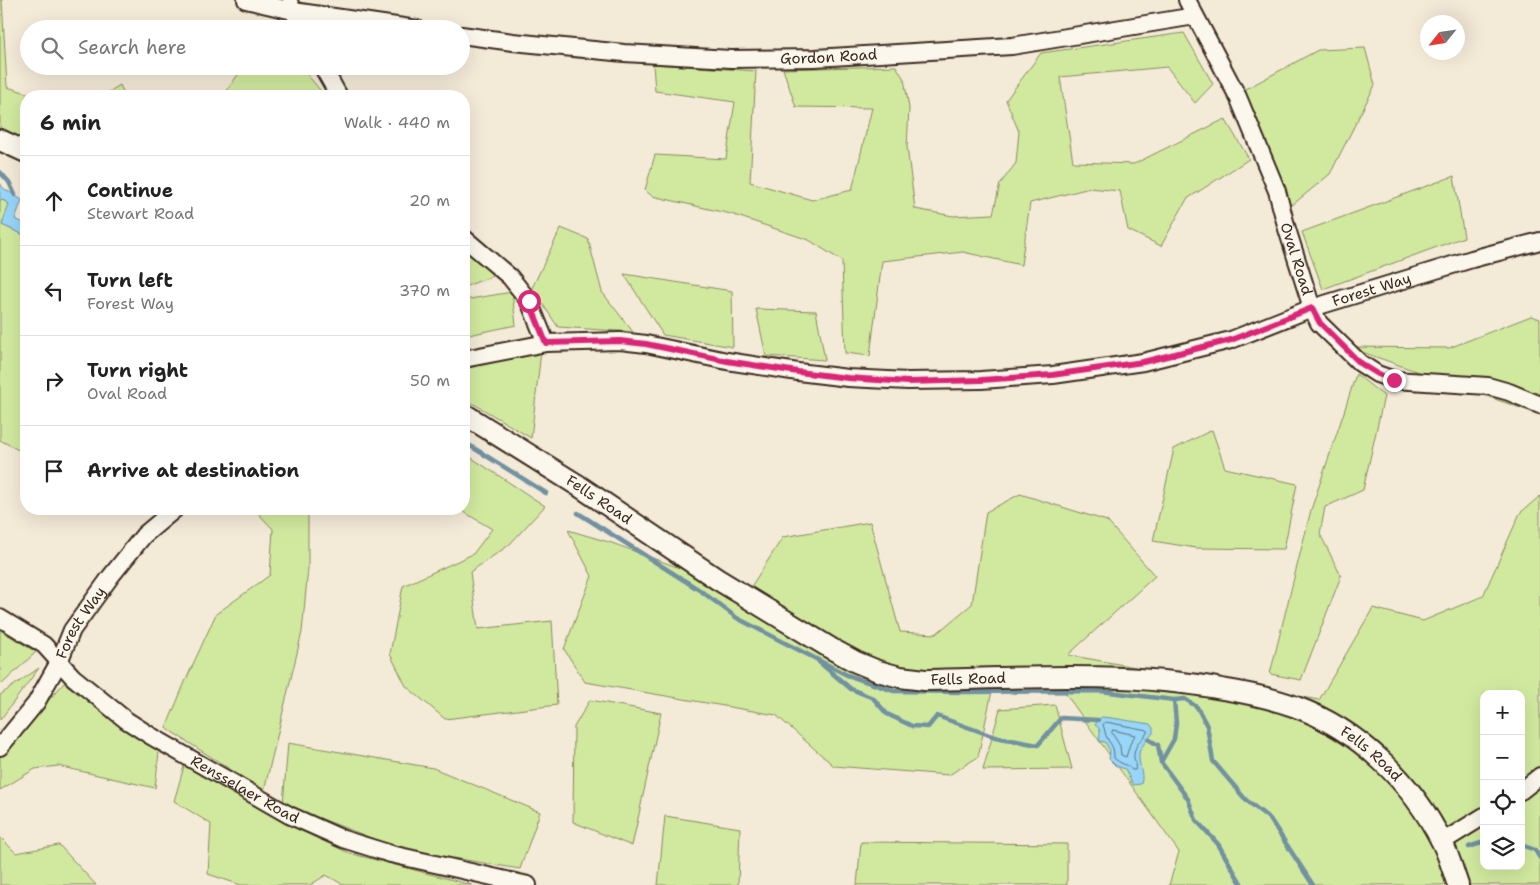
<!DOCTYPE html>
<html lang="en">
<head>
<meta charset="utf-8">
<style>
  :root { --surface:#fff; --page:#f6f6f6; --text:#222; --muted:#767676; --line:#e0e0e0 }
  body { margin:0; font-family:"Shantell Sans",sans-serif; background:var(--page); color:var(--text) }
  .controls { position:absolute; right:15px; bottom:15px; display:grid; overflow:hidden; border-radius:10px; box-shadow:0 5px 20px #0002 }
  .controls button { width:45px; height:45px; display:grid; place-items:center; padding:0; border:0; border-bottom:1px solid var(--line); background:var(--surface); color:var(--text); font:25px sans-serif }
  .compass { position:absolute; left:1420px; top:15px; width:45px; height:45px; border-radius:50%; background:var(--surface); box-shadow:0 5px 20px #0002; rotate:240deg }
  .stop { position:absolute; width:15px; height:15px; margin:-11px; border:4px solid #db2777; border-radius:50%; background:#fff }
  .stop.end { background:#db2777; border-color:#fff; box-shadow:0 1px 5px #0008 }
  .list { margin:0; padding:0; list-style:none }
  h2 { display:flex; justify-content:space-between; align-items:center; height:65px; margin:0; padding:0 20px; font-size:21px }
  h2 small { font-size:16px; font-weight:400; color:var(--muted) }
  .list li { display:grid; grid-template-columns:32px 1fr auto; gap:15px; align-items:center; box-sizing:border-box; height:90px; padding:0 20px; border-top:1px solid var(--line) }
  .list b { display:block; font-size:19px; white-space:nowrap }
  .list p { margin:0; font-size:16px; white-space:nowrap; color:var(--muted) }
  .list em { font-size:16px; font-style:normal; color:var(--muted) }
  .icon { flex:none; width:28px; height:28px; fill:none; stroke:currentColor; stroke-width:2; stroke-linecap:round; stroke-linejoin:round }
  .map { position:relative; flex:none; width:1540px; height:885px; overflow:hidden }
  .search { position:absolute; background:var(--surface); box-shadow:0 5px 20px #0002; left:20px; top:20px; width:450px; height:55px; display:flex; align-items:center; gap:12px; box-sizing:border-box; padding:0 18px; border-radius:28px; color:var(--muted); font-size:19px }
  .panel { position:absolute; background:var(--surface); box-shadow:0 5px 20px #0002; left:20px; top:90px; width:450px; height:425px; border-radius:20px }
  .map>svg:first-child { display:block }
</style>
</head>
<body>
<div class="map">
<svg width="1540" height="885" viewBox="0 0 1540 885">
  <rect width="100%" height="100%" fill="#f4ead8"/>
  <filter id="ink" filterUnits="userSpaceOnUse"><feTurbulence type="fractalNoise" baseFrequency=".02" numOctaves="2"/><feDisplacementMap in="SourceGraphic" scale="10" xChannelSelector="R" yChannelSelector="G"/><feConvolveMatrix kernelMatrix="1 2 1 2 8 2 1 2 1" color-interpolation-filters="sRGB"/></filter>
  <g filter="url(#ink)">
    <!-- green -->
    <g fill="#d1e99f" stroke="#868a5e" fill-rule="evenodd">
      <path d="M0,0H2L7,87L37,96H26V141L0,128Z"/>
      <path d="M1184,33L1213,84L1195,103L1167,67L1060,77L1073,162L1134,164L1225,119L1249,159L1187,199L1161,246L1128,230L1120,191L1090,188L1030,203L1021,265L963,252L882,261L870,356L845,353L842,261L809,240L731,214L652,196L645,190L655,155L726,159L735,102L655,91L653,64L756,71L750,182L812,200L852,190L872,108L796,107L783,69L896,66L904,79L909,108L907,147L915,209L953,216L993,214L1000,184L1016,163L1019,132L1006,100L1041,53Z"/>
      <path d="M1365,48L1375,85L1330,174L1291,206L1244,90L1318,50Z"/>
      <path d="M244,66H300L325,96H223Z"/>
      <path d="M120,85L125,96H102Z"/>
      <path d="M1454,176L1464,237L1323,289L1302,232Z"/>
      <path d="M1,199L9,204L2,225L22,234L26,238V288L25,298L26,333V454L0,440V201Z"/>
      <path d="M561,228L588,239L602,292L633,332L558,327L532,288Z"/>
      <path d="M464,248L495,275L464,287Z"/>
      <path d="M624,274L732,291L733,347L663,335Z"/>
      <path d="M512,292L516,325L464,336V300Z"/>
      <path d="M756,309L816,311L825,360L766,356Z"/>
      <path d="M1531,316L1540,319V415L1348,347L1449,348Z"/>
      <path d="M541,351L531,438L464,398V369Z"/>
      <path d="M1356,374L1384,396L1363,490L1325,507L1320,534L1341,576L1301,680L1270,674L1311,510L1345,409Z"/>
      <path d="M1212,430L1225,468L1297,484L1284,549L1196,548L1153,541L1174,449Z"/>
      <path d="M464,453L545,506L509,545L470,572L478,629L552,621L557,705L445,719L406,686L390,654L403,586L473,554L492,529L459,509H464Z"/>
      <path d="M1020,494L1107,521L1155,576L1068,655L1319,700L1373,608L1423,621L1483,596L1520,513L1540,496V885H1169L1179,852L1053,676L995,677L978,757L949,775L834,766L776,715L585,682L564,649L592,576L568,530L612,543L747,593L783,537L870,522L900,632L936,634L972,604L986,512ZM1484,694H1521V866H1484Z"/>
      <path d="M254,509H308V568L302,632L264,791L166,728L185,682L216,614L270,575L273,529Z"/>
      <path d="M0,630L36,652L2,684L0,683Z"/>
      <path d="M39,668L0,720V695Z"/>
      <path d="M64,683L159,752L155,788L58,766L35,769L0,790V755Z"/>
      <path d="M590,700L661,713L632,846L573,822L574,727Z"/>
      <path d="M1055,705L1072,769L983,770L1000,709Z"/>
      <path d="M288,743L433,768L540,812L520,869L400,849L283,804Z"/>
      <path d="M185,763L298,829L349,853L472,885H344L326,875L310,885H241L208,874L211,824L174,801Z"/>
      <path d="M665,816L740,828L738,885H658Z"/>
      <path d="M0,837L16,853L59,845L96,885H0Z"/>
      <path d="M861,842L1067,844V885H857Z"/>
    </g>
    <!-- water -->
    <g fill="#97d6f9" stroke="#7291a1">
      <path d="M0,183L3,188L22,200L15,219L26,224V238L22,234L2,225L9,204L2,199L0,201Z"/>
      <path d="M1102,717L1112,718L1150,724L1153,728V733C1149,738 1143,744 1140,750C1136,761 1145,773 1141,784L1133,785L1125,769L1116,766L1109,759L1110,751L1105,742L1099,741C1100,734 1102,729 1095,725L1098,720Z"/>
    </g>
    <g fill="none" stroke-linecap="round" stroke-linejoin="round">
      <!-- shore -->
      <g stroke="#606f76" stroke-width="1">
        <path d="M1106,722L1147,730V733C1140,741 1133,747 1134,758C1135,763 1136,766 1135,770H1132C1127,764 1120,764 1114,758C1114,746 1112,747 1107,738C1105,735 1105,729 1103,725Z"/>
        <path d="M1113,730L1135,735L1130,744L1126,757L1121,755L1120,746L1112,733Z"/>
      </g>
      <!-- stream -->
      <g stroke="#7291a1" stroke-width="4.5">
        <path d="M0,172L9,182L15,195"/>
        <path d="M464,442L546,493"/>
        <path d="M578,513L701,591L737,618L847,675L894,691L963,692L1101,691L1174,700L1176,723L1174,739L1161,762L1188,799L1196,820L1218,844L1242,885"/>
        <path d="M819,662L851,689L873,698L887,714L912,726L928,727L937,716L995,737L1038,745L1061,718L1098,720"/>
        <path d="M1174,700L1185,699L1197,707L1207,726L1213,761L1246,800L1270,819L1313,885"/>
        <path d="M1148,739L1158,745L1161,762"/>
        <path d="M1521,845L1535,850L1540,858"/>
        <path d="M1469,847L1484,842"/>
      </g>
      <defs>
        <g id="minor">
          <path d="M246,0L293,11L417,29"/>
          <path id="s1" d="M1187,0L1238,97L1277,191L1287,229L1312,308L1319,323L1360,363L1377,374L1394,380L1488,386L1509,392L1540,405"/>
          <path d="M290,4L302,29"/>
          <path id="s2" d="M461,35L513,42L624,53L731,59L815,58L1012,46L1195,16"/>
          <path d="M322,66L339,96"/>
          <path d="M464,238L510,277L529,301L546,343"/>
          <path id="s3" d="M464,359L546,343L620,341L646,344L727,361L798,372L848,378L908,381L981,380L1053,375L1143,362L1231,340L1312,308L1472,259L1540,241"/>
          <path id="s4" d="M0,618L44,645L73,677L126,720L151,736L289,815L343,839L391,854L528,885"/>
          <path id="s5" d="M0,747L36,703L59,662L72,630L111,576L144,535L175,509"/>
          <path d="M1521,791L1540,776"/>
          <path d="M1442,842L1484,816"/>
        </g>
        <g id="tertiary">
          <path d="M0,140L26,152"/>
          <path id="s6" d="M464,414L579,486L717,579L832,649L856,662L878,671L900,677L925,680C1024,678 1124,671 1222,689C1247,693 1272,698 1296,707C1359,730 1412,782 1442,842C1449,856 1453,871 1458,885"/>
        </g>
      </defs>
      <!-- minor casing -->
      <use href="#minor" stroke="#3b2a1e" stroke-width="20"/>
      <!-- tertiary casing -->
      <use href="#tertiary" stroke="#3b2a1e" stroke-width="24"/>
      <!-- minor -->
      <use href="#minor" stroke="#fbf7ec" stroke-width="16"/>
      <!-- tertiary -->
      <use href="#tertiary" stroke="#fbf7ec" stroke-width="20"/>
    </g>
  </g>
  <g fill="none" stroke-linecap="round" stroke-linejoin="round" filter="url(#ink)">
    <!-- route -->
    <path stroke="#db2777" stroke-width="6" d="M529,301L546,343L620,341L646,344L727,361L798,372L848,378L908,382L981,380L1052,375L1143,362L1231,340L1312,308L1320,323L1360,363L1378,374L1394,380"/>
  </g>
  <g text-anchor="middle" dominant-baseline="central" stroke-width="4" stroke-linejoin="round" paint-order="stroke">
    <!-- street labels -->
    <g font-size="15" fill="#3b2a1e" stroke="#fbf7ec">
      <text stroke="none"><textPath href="#s2" startOffset="369">Gordon Road</textPath></text>
      <text stroke="none"><textPath href="#s1" startOffset="282">Oval Road</textPath></text>
      <text stroke="none"><textPath href="#s3" startOffset="925">Forest Way</textPath></text>
      <text stroke="none"><textPath href="#s6" startOffset="160">Fells Road</textPath></text>
      <text stroke="none"><textPath href="#s5" startOffset="149">Forest Way</textPath></text>
      <text stroke="none"><textPath href="#s6" startOffset="579">Fells Road</textPath></text>
      <text stroke="none"><textPath href="#s6" startOffset="999">Fells Road</textPath></text>
      <text stroke="none"><textPath href="#s4" startOffset="301">Rensselaer Road</textPath></text>
    </g>
  </g>
</svg>
<div class="controls">
<button>+</button>
<button>−</button>
<button><svg class="icon" aria-label="locate" viewBox="0 0 24 24"><circle cx="12" cy="12" r="6"/><path d="M12 2v4M12 18v4M2 12h4M18 12h4"/></svg></button>
<button><svg class="icon" aria-label="layers" viewBox="0 0 24 24"><path d="M12 4l9 5-9 5-9-5zM3 14l9 5 9-5"/></svg></button>
</div>
<svg class="compass" viewBox="-18 -18 36 36"><path d="M0-13l5 13h-10z" fill="#e53935"/><path d="M0 13l5-13h-10z" fill="#767676"/></svg>
<div class="stop" style="left:529px;top:301px"></div>
<div class="stop end" style="left:1394px;top:380px"></div>
<div class="search"><svg class="icon" aria-label="search" viewBox="0 0 24 24"><circle cx="10" cy="10" r="6"/><path d="M15 15l6 6"/></svg>Search here</div>
<section class="panel">
<h2>6 min<small>Walk · 440 m</small></h2>
<ul class="list">
<li><svg class="icon" aria-label="ahead" viewBox="0 0 24 24"><path d="M12 20V5M6 11l6-6 6 6"/></svg><div><b>Continue</b><p>Stewart Road</p></div><em>20 m</em></li>
<li><svg class="icon" aria-label="left" viewBox="0 0 24 24"><path d="M17 20v-9H6M10 6l-5 5 5 5"/></svg><div><b>Turn left</b><p>Forest Way</p></div><em>370 m</em></li>
<li><svg class="icon" aria-label="right" viewBox="0 0 24 24"><path d="M7 20v-9h11M14 6l5 5-5 5"/></svg><div><b>Turn right</b><p>Oval Road</p></div><em>50 m</em></li>
<li><svg class="icon" aria-label="arrive" viewBox="0 0 24 24"><path d="M6 21V4h12l-3 4 3 4H6"/></svg><div><b>Arrive at destination</b></div></li>
</ul>
</section>
</div>
</body>
</html>
